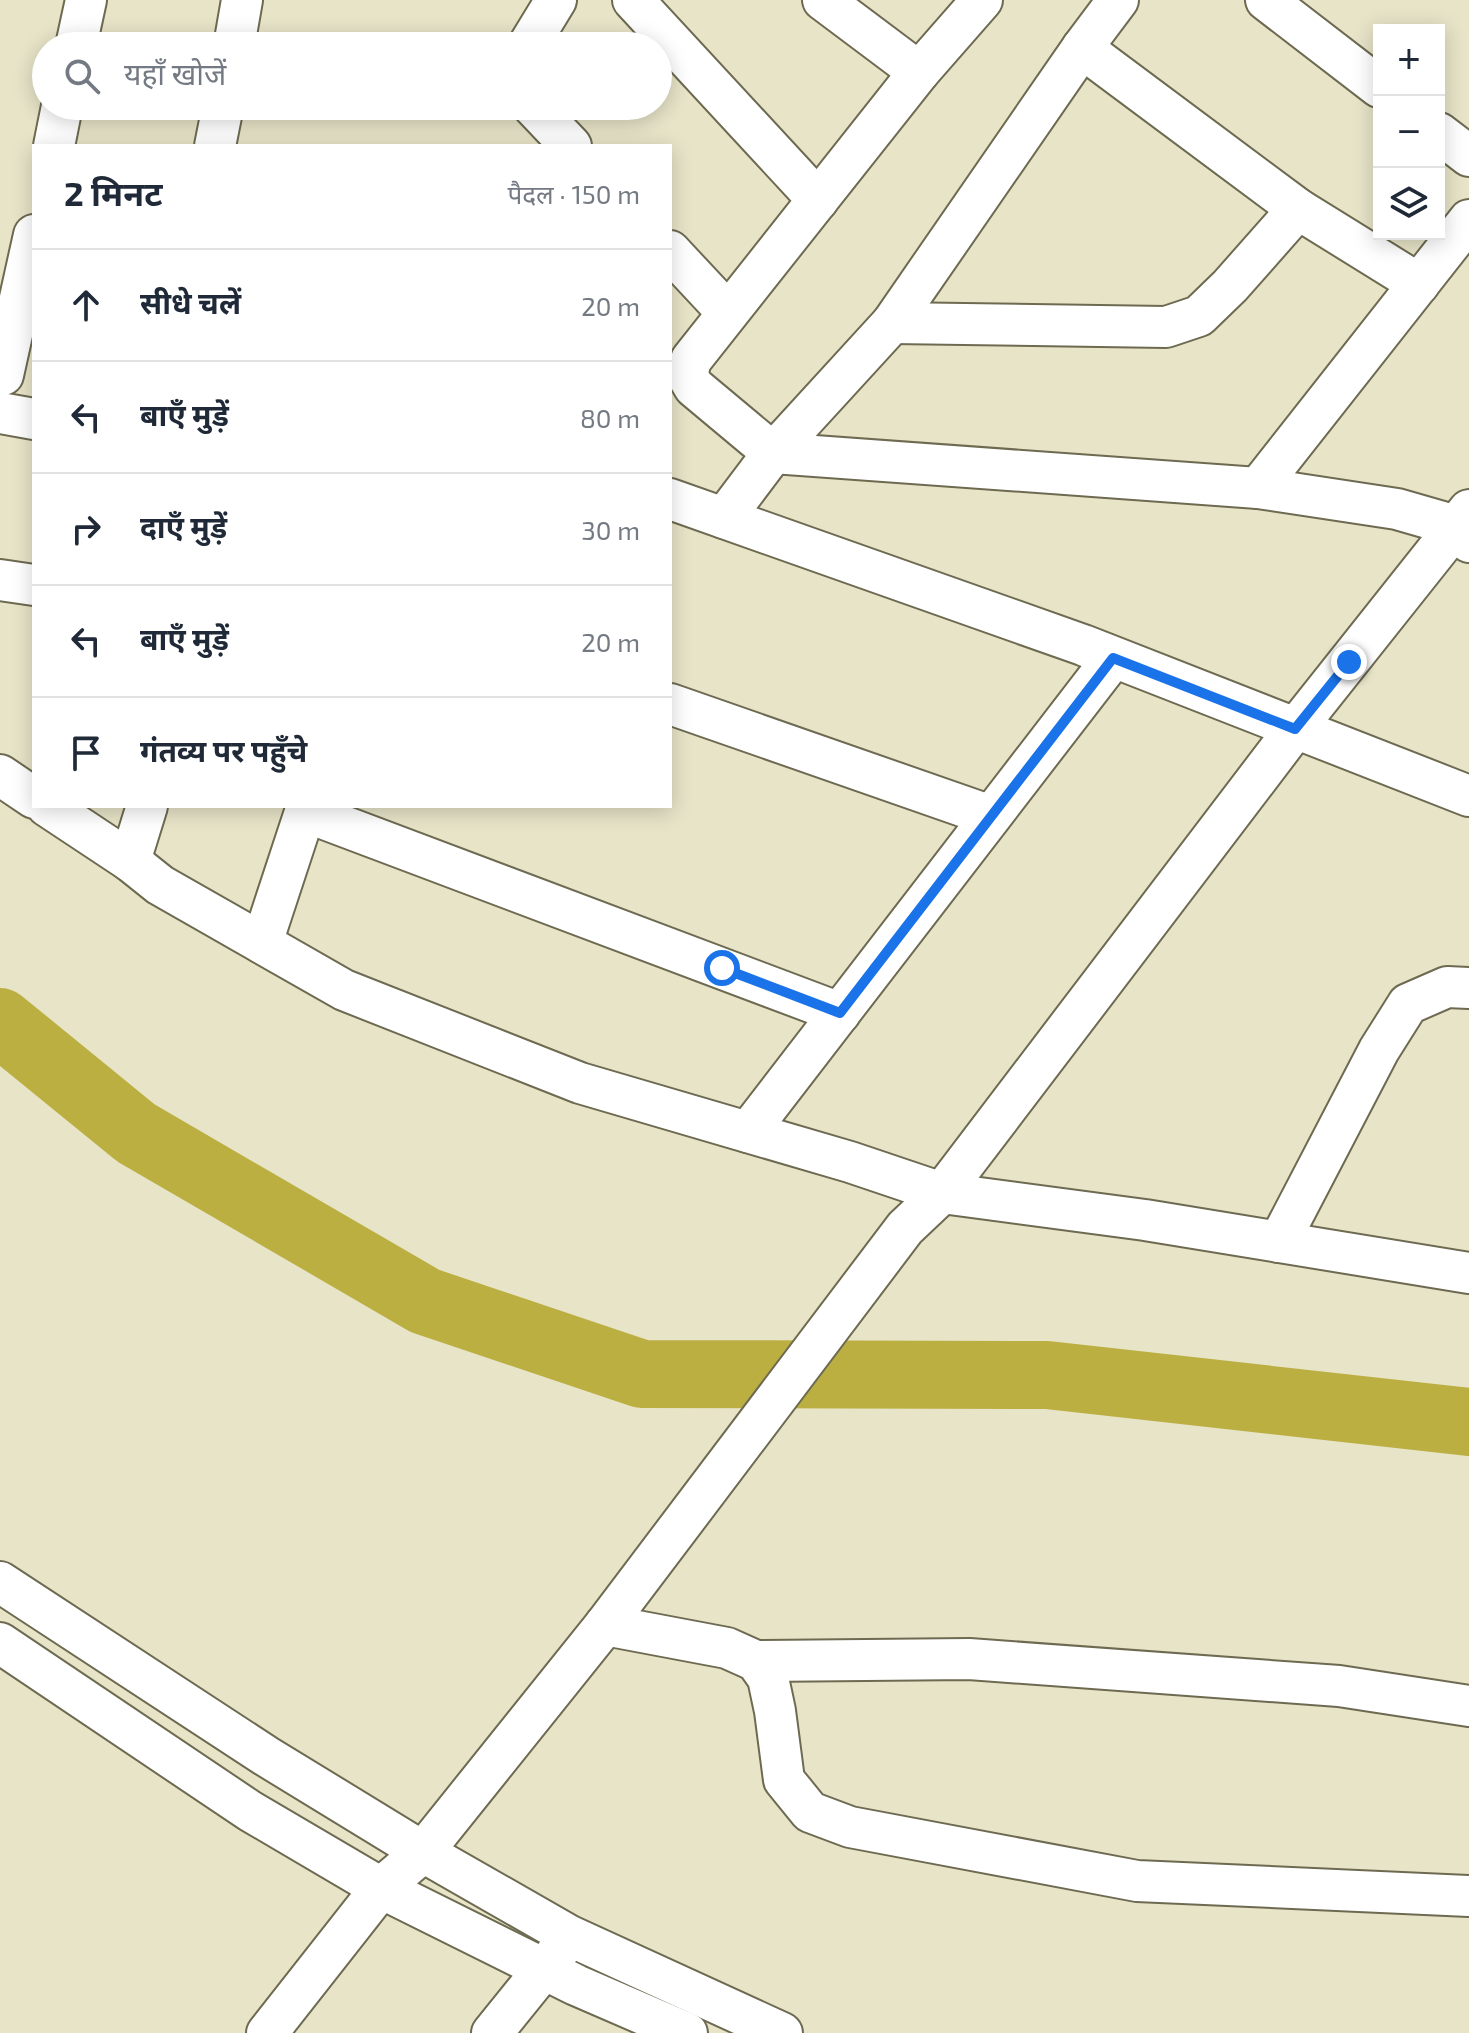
<!DOCTYPE html>
<html lang="hi">
<head>
<meta charset="utf-8">
<style>
  :root { --surface:#fff; --page:#f2f2f3; --text:#1f2937; --muted:#747a83; --line:#e0e1e3 }
  body { margin:0; font-family:"Exo 2","Noto Sans Devanagari",sans-serif; background:var(--page); color:var(--text) }
  .controls { position:absolute; right:24px; top:24px; display:grid; overflow:hidden; border-radius:0px; box-shadow:0 4px 20px #0003 }
  .controls button { width:72px; height:72px; display:grid; place-items:center; padding:0; border:0; border-bottom:2px solid var(--line); background:var(--surface); color:var(--text); font:40px sans-serif }
  .stop { position:absolute; width:24px; height:24px; margin:-18px; border:6px solid #1a73e8; border-radius:50%; background:#fff }
  .stop.end { background:#1a73e8; border-color:#fff; box-shadow:0 2px 8px #0008 }
  .list { margin:0; padding:0; list-style:none }
  h2 { display:flex; justify-content:space-between; align-items:center; height:104px; margin:0; padding:0 32px; font-size:34px }
  h2 small { font-size:26px; font-weight:400; color:var(--muted) }
  .list li { display:grid; grid-template-columns:52px 1fr auto; gap:24px; align-items:center; box-sizing:border-box; height:112px; padding:0 32px; border-top:2px solid var(--line) }
  .list b { display:block; font-size:30px; white-space:nowrap }
  .list em { font-size:26px; font-style:normal; color:var(--muted) }
  .icon { flex:none; width:44px; height:44px; fill:none; stroke:currentColor; stroke-width:2; stroke-linecap:round; stroke-linejoin:round }
  .map { position:relative; flex:none; width:1469px; height:2033px; overflow:hidden }
  .search { position:absolute; background:var(--surface); box-shadow:0 4px 20px #0003; left:32px; top:32px; width:640px; height:88px; display:flex; align-items:center; gap:20px; box-sizing:border-box; padding:0 28px; border-radius:44px; color:var(--muted); font-size:30px }
  .panel { position:absolute; background:var(--surface); box-shadow:0 4px 20px #0003; left:32px; top:144px; width:640px; height:664px; border-radius:0px }
  .map>svg:first-child { display:block }
</style>
</head>
<body>
<div class="map">
<svg width="1469" height="2033" viewBox="0 0 1469 2033">
  <rect width="100%" height="100%" fill="#e7e4c8"/>
  <g fill="none" stroke-linecap="round" stroke-linejoin="round">
    <!-- river -->
    <path stroke="#bbaf42" stroke-width="68" d="M0,1022L136,1133L425,1301L642,1374L1047,1375L1469,1422"/>
    <defs>
      <g id="minor">
        <path d="M633,0L818,200"/>
        <path d="M823,0L919,72"/>
        <path d="M982,0L919,72L691,360L687,375L694,387L773,453L1258,488L1397,509L1456,526L1469,542"/>
        <path d="M1266,0L1379,87"/>
        <path d="M76,46L86,0"/>
        <path d="M234,46L242,0"/>
        <path d="M528,46L556,0"/>
        <path d="M1082,48L1298,209L1419,284"/>
        <path d="M533,106L571,146"/>
        <path d="M1439,133L1469,156"/>
        <path d="M54,146L62,106"/>
        <path d="M215,146L223,106"/>
        <path d="M670,251L727,312"/>
        <path d="M892,323L1166,327L1199,316L1230,286L1298,209"/>
        <path d="M3,375L34,235"/>
        <path d="M0,413L34,419"/>
        <path d="M1258,488L1469,220"/>
        <path d="M670,499L1083,645L1469,796"/>
        <path d="M724,518L773,453L892,323L1082,48L1118,0"/>
        <path d="M0,580L34,585"/>
        <path d="M670,704L991,816"/>
        <path d="M0,775L34,798"/>
        <path d="M47,806L130,861L160,885L344,990L580,1083L850,1162L942,1193L1145,1220L1469,1273"/>
        <path d="M306,812L840,1013"/>
        <path d="M130,861L147,806"/>
        <path d="M262,943L307,806"/>
        <path d="M748,1132L1113,658"/>
        <path d="M1279,1242L1379,1050L1408,1004L1447,987L1469,988"/>
        <path d="M0,1582L266,1756L423,1852L570,1936L782,2033"/>
        <path d="M605,1625L727,1648L756,1661L768,1678L775,1711L784,1780L810,1812L850,1827L1137,1881L1469,1896"/>
        <path d="M0,1643L250,1811L381,1888L576,1985L687,2033"/>
        <path d="M756,1661L969,1659L1339,1686L1469,1706"/>
        <path d="M267,2033L381,1888L423,1852L605,1625L905,1228L942,1193L1295,729L1469,510"/>
        <path d="M492,2033L560,1949"/>
      </g>
    </defs>
    <!-- minor casing -->
    <use href="#minor" stroke="#6d6a51" stroke-width="44"/>
    <!-- minor -->
    <use href="#minor" stroke="#fff" stroke-width="40"/>
  </g>
  <g fill="none" stroke-linecap="round" stroke-linejoin="round">
    <!-- route -->
    <path stroke="#1a73e8" stroke-width="10" d="M722,968L840,1013L1113,658L1295,729L1349,662"/>
  </g>
</svg>
<div class="controls">
<button>+</button>
<button>−</button>
<button><svg class="icon" aria-label="layers" viewBox="0 0 24 24"><path d="M12 4l9 5-9 5-9-5zM3 14l9 5 9-5"/></svg></button>
</div>
<div class="stop" style="left:722px;top:968px"></div>
<div class="stop end" style="left:1349px;top:662px"></div>
<div class="search"><svg class="icon" aria-label="search" viewBox="0 0 24 24"><circle cx="10" cy="10" r="6"/><path d="M15 15l6 6"/></svg>यहाँ खोजें</div>
<section class="panel">
<h2>2 मिनट<small>पैदल · 150 m</small></h2>
<ul class="list">
<li><svg class="icon" aria-label="ahead" viewBox="0 0 24 24"><path d="M12 20V5M6 11l6-6 6 6"/></svg><div><b>सीधे चलें</b></div><em>20 m</em></li>
<li><svg class="icon" aria-label="left" viewBox="0 0 24 24"><path d="M17 20v-9H6M10 6l-5 5 5 5"/></svg><div><b>बाएँ मुड़ें</b></div><em>80 m</em></li>
<li><svg class="icon" aria-label="right" viewBox="0 0 24 24"><path d="M7 20v-9h11M14 6l5 5-5 5"/></svg><div><b>दाएँ मुड़ें</b></div><em>30 m</em></li>
<li><svg class="icon" aria-label="left" viewBox="0 0 24 24"><path d="M17 20v-9H6M10 6l-5 5 5 5"/></svg><div><b>बाएँ मुड़ें</b></div><em>20 m</em></li>
<li><svg class="icon" aria-label="arrive" viewBox="0 0 24 24"><path d="M6 21V4h12l-3 4 3 4H6"/></svg><div><b>गंतव्य पर पहुँचे</b></div></li>
</ul>
</section>
</div>
</body>
</html>
